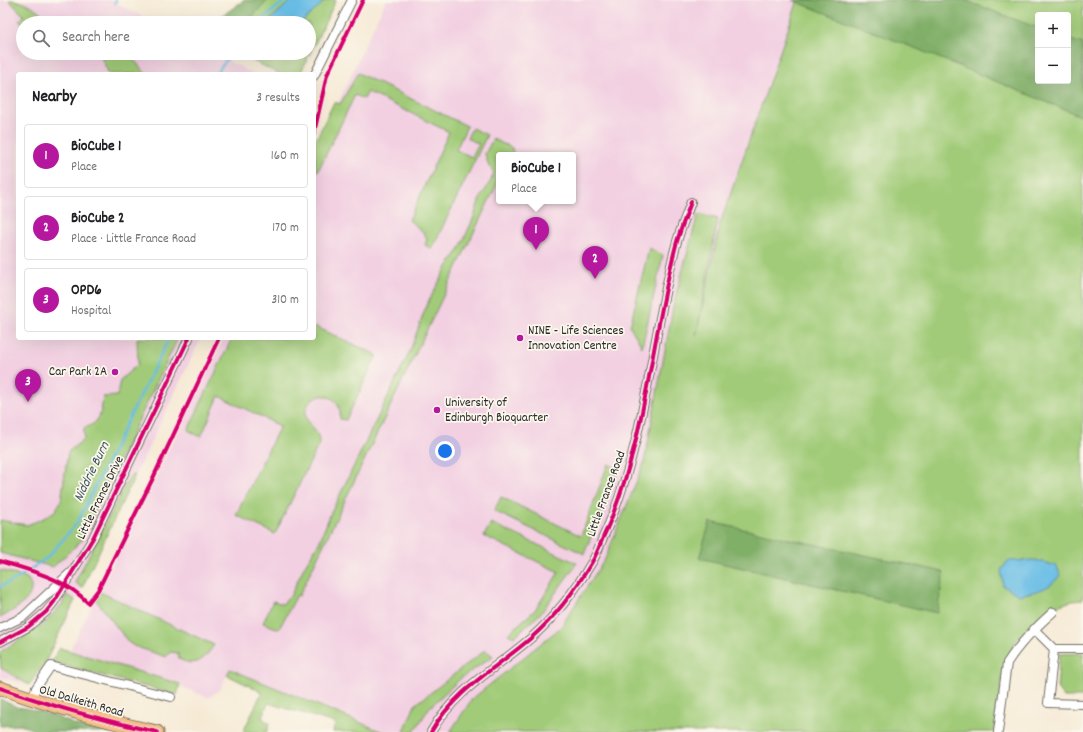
<!DOCTYPE html>
<html lang="en">
<head>
<meta charset="utf-8">
<style>
  :root { --surface:#fff; --page:#f2f2f2; --text:#202124; --muted:#757577; --line:#e0e0e0; --accent:#b5179e }
  body { margin:0; font-family:Dekko,sans-serif; background:var(--page); color:var(--text) }
  .controls { position:absolute; right:12px; top:12px; display:grid; overflow:hidden; border-radius:4px; box-shadow:0 4px 16px #0002 }
  .controls button { width:36px; height:36px; display:grid; place-items:center; padding:0; border:0; border-bottom:1px solid var(--line); background:var(--surface); color:var(--text); font:20px sans-serif }
  .you { position:absolute; left:445px; top:451px; width:14px; height:14px; margin:-10px; border:3px solid #fff; border-radius:50%; background:#1a73e8; box-shadow:0 0 0 6px #1a73e833 }
  .badge { display:grid; place-items:center; width:26px; height:26px; border-radius:50%; background:var(--accent); color:#fff; font-size:13px; font-weight:700 }
  .pin { position:absolute; translate:-50% -33px; filter:drop-shadow(0 1px 2px #0008) }
  .pin::after { content:''; position:absolute; top:21px; width:14px; height:12px; background:inherit; clip-path:polygon(0 0,100% 0,50% 100%) }
  .popup { position:absolute; left:496px; top:152px; width:80px; height:52px; box-sizing:border-box; display:grid; place-content:center; border-radius:4px; background:var(--surface); filter:drop-shadow(0 1px 3px #0005); font-size:13px; white-space:nowrap; color:var(--muted) }
  .popup b { font-size:15px; color:var(--text) }
  .popup::after { content:''; position:absolute; left:50%; top:100%; margin-left:-8px; border:8px solid transparent; border-top-color:var(--surface) }
  .list { margin:0; padding:0; list-style:none }
  h2 { display:flex; justify-content:space-between; align-items:center; height:52px; margin:0; padding:0 16px; font-size:17px }
  h2 small { font-size:13px; font-weight:400; color:var(--muted) }
  .list li { display:grid; grid-template-columns:26px 1fr auto; gap:12px; align-items:center; box-sizing:border-box; height:64px; margin:0 8px 8px; padding:0 8px; border:1px solid var(--line); border-radius:4px }
  .list b { display:block; font-size:15px; white-space:nowrap }
  .list p { margin:0; font-size:13px; white-space:nowrap; color:var(--muted) }
  .list em { font-size:13px; font-style:normal; color:var(--muted) }
  .icon { flex:none; width:22px; height:22px; fill:none; stroke:currentColor; stroke-width:2; stroke-linecap:round; stroke-linejoin:round }
  .map { position:relative; flex:none; width:1083px; height:732px; overflow:hidden }
  .search { position:absolute; background:var(--surface); box-shadow:0 4px 16px #0002; left:16px; top:16px; width:300px; height:44px; display:flex; align-items:center; gap:10px; box-sizing:border-box; padding:0 14px; border-radius:22px; color:var(--muted); font-size:15px }
  .panel { position:absolute; background:var(--surface); box-shadow:0 4px 16px #0002; left:16px; top:72px; width:300px; height:268px; border-radius:4px }
  .map>svg:first-child { display:block }
</style>
</head>
<body>
<div class="map">
<svg width="1083" height="732" viewBox="0 0 1083 732">
  <rect width="100%" height="100%" fill="#fbf7ec"/>
  <filter id="ink" filterUnits="userSpaceOnUse"><feTurbulence type="fractalNoise" baseFrequency=".025" numOctaves="2"/><feDisplacementMap in="SourceGraphic" scale="8" xChannelSelector="R" yChannelSelector="G"/><feConvolveMatrix kernelMatrix="1 2 1 2 8 2 1 2 1" color-interpolation-filters="sRGB"/></filter>
  <filter id="wash" filterUnits="userSpaceOnUse"><feTurbulence type="fractalNoise" baseFrequency=".012" numOctaves="4" result="noise"/><feDisplacementMap in="SourceGraphic" scale="16" xChannelSelector="R" yChannelSelector="G"/><feGaussianBlur stdDeviation="0.9" result="paint"/><feColorMatrix in="noise" values="0 0 0 0 0 0 0 0 0 0 0 0 0 0 0 0 0 1.4 0 .05"/><feComposite in="paint" operator="in"/></filter>
  <g filter="url(#wash)">
    <rect width="100%" height="100%" fill="#f6ead5"/>
    <!-- built -->
    <g fill="#f2cfe1" fill-rule="evenodd">
      <path d="M0,0H110L155,23H23V53H213L254,74H18V338H201L45,663L29,685L0,677Z"/>
      <path d="M386,0H792L798,2L720,225L651,547L486,732H333L335,723L268,703L262,718L270,723L267,732H243L262,692L227,675L220,689L209,698L184,688L180,683L69,652L224,338H314V154ZM499,155H573V201H499Z"/>
    </g>
    <!-- green -->
    <g fill="#a1cb78" stroke="#667b52" fill-rule="evenodd">
      <path d="M9,0C23,0 43,10 49,23H46C38,14 30,21 21,23L19,21L24,16Z"/>
      <path d="M269,0H336L300,74H280L237,53H309V23H246Z"/>
      <path d="M798,0H1083V600L1072,601L1048,609L1016,641L1005,662L994,732H450L472,699L560,628L605,559L644,463L674,302L698,214L718,219L696,336L720,224ZM1038,15H1068V81H1038Z"/>
      <path d="M99,53H126L136,62L146,74H109Z"/>
      <path d="M358,73L467,126L456,150L472,157L479,144L467,138L472,128L487,135L432,249L425,245L427,239L424,233L409,220L449,132L368,92L364,99L355,95L318,171L316,170L315,142L334,102L340,104Z"/>
      <path d="M493,139L512,148L513,152L511,155H499V180L299,596L297,595L279,629L263,623L273,601L283,604L291,595L304,567L319,543L330,515L410,351L427,304L447,267L459,250L474,217L479,201L491,180L494,172L489,167L485,154Z"/>
      <path d="M649,248L663,255L642,347L630,326Z"/>
      <path d="M314,326L377,355L346,420L340,419C343,392 311,388 306,410C303,425 321,428 319,444L275,534L236,515L280,426L219,396L201,437L188,430L232,338H314Z"/>
      <path d="M137,338H178L81,541L53,567L0,553V520L27,525L42,519L55,511L61,501L68,452L84,439V428C101,423 101,412 103,397L117,396L120,380L138,364Z"/>
      <path d="M608,464L619,469L584,554L494,511L501,497L581,536Z"/>
      <path d="M132,475H135L82,588L75,582L130,476Z"/>
      <path d="M491,523L577,563L541,613L514,637L508,634L535,610L559,572L484,536Z"/>
      <path d="M0,570L27,578C42,596 13,611 0,618Z"/>
      <path d="M100,592L214,645C204,660 196,668 179,659L178,653L170,652L166,657L134,646L129,643L96,600Z"/>
      <path d="M67,595L75,600L45,663L29,685L1,668L0,652L43,625L62,604Z"/>
      <path d="M60,648L180,684L177,695L51,662Z"/>
      <path d="M485,650L493,656L460,679L429,708L414,732L404,731L415,705Z"/>
      <path d="M1083,653V697H1064L1057,688L1060,654Z"/>
      <path d="M230,669L383,732H333L335,723L268,703L262,718L270,723L267,732H243L262,692L227,675Z"/>
    </g>
    <!-- forest -->
    <g fill="#80af68" stroke="#566d4a">
      <path d="M244,0H269L246,23H218L222,16Z"/>
      <path d="M792,0H964L1038,28V81H1068V39L1083,44V117L917,49Z"/>
      <path d="M710,522L944,572L937,613L699,558Z"/>
      <path d="M0,699L17,707L26,708L55,716L76,725L110,732H40L20,725L0,726Z"/>
    </g>
    <!-- water -->
    <g fill="#69bde5" stroke="#4a7488">
      <path d="M292,0H326L301,23H266Z"/>
      <path d="M1036,560L1057,566L1060,575C1050,590 1036,591 1020,595L1003,586L1001,570L1008,561Z"/>
    </g>
    <g fill="none" stroke-linecap="round" stroke-linejoin="round">
      <!-- stream -->
      <g stroke="#69bde5" stroke-width="2.5">
        <path d="M115,3L116,0"/>
        <path d="M258,23L286,0"/>
        <path d="M216,74L231,53"/>
        <path d="M0,587L18,578L48,557L77,523L169,338"/>
      </g>
    </g>
  </g>
  <g filter="url(#ink)">
    <g fill="none" stroke-linecap="round" stroke-linejoin="round">
      <defs>
        <g id="minor">
          <path d="M314,76L352,0"/>
          <path d="M0,628L23,617L69,574"/>
          <path d="M1034,629L1054,649H1083"/>
          <path d="M0,642L28,627L46,612L54,602L93,538L189,338"/>
          <path d="M1054,649L1048,703L1083,704"/>
          <path d="M32,699L36,688L51,666L171,697"/>
          <path d="M431,732C455,690 495,669 531,638C555,617 576,589 592,562C598,552 601,541 606,531C646,440 651,340 676,245C680,230 686,216 691,202"/>
          <path d="M998,732L1007,663C1019,644 1036,627 1053,612"/>
        </g>
        <path id="primary" d="M0,688C52,706 104,721 157,732"/>
      </defs>
      <!-- minor casing -->
      <use href="#minor" stroke="#726e66" stroke-width="10"/>
      <!-- primary casing -->
      <use href="#primary" stroke="#726e66" stroke-width="15"/>
      <!-- minor -->
      <use href="#minor" stroke="#fff" stroke-width="8"/>
      <!-- primary -->
      <use href="#primary" stroke="#f5be86" stroke-width="13"/>
      <defs>
        <g id="cycleway">
          <path d="M314,133L327,75L363,0"/>
          <path d="M0,561C31,571 65,578 88,603L98,590L154,476L219,338"/>
          <path d="M0,642L28,627L46,612L54,602L93,538L189,338"/>
          <path d="M0,688C52,706 104,721 157,732"/>
          <path d="M431,732C455,690 495,669 531,638C555,617 576,589 592,562C598,552 601,541 606,531C646,440 651,340 676,245C680,230 686,216 691,202"/>
        </g>
      </defs>
      <!-- cycleway casing -->
      <use href="#cycleway" stroke="#fbf7ec" stroke-width="6"/>
      <!-- cycleway -->
      <use href="#cycleway" stroke="#d6006c" stroke-width="4"/>
    </g>
  </g>
  <!-- markers -->
  <g fill="#b5179e" stroke="#fbf7ec" stroke-width="1.5">
    <circle cx="520" cy="338" r="4"/>
    <circle cx="115" cy="372" r="4"/>
    <circle cx="437" cy="410" r="4"/>
  </g>
  <g text-anchor="middle" dominant-baseline="central" stroke-width="3.5" stroke-linejoin="round" paint-order="stroke">
    <!-- poi labels -->
    <g font-size="13" fill="#2b2b2b" stroke="#fbf7ec" text-anchor="start">
      <text x="528" y="331">NINE - Life Sciences<tspan x="528" dy="15">Innovation Centre</tspan></text>
      <text x="107" y="372" text-anchor="end">Car Park 2A</text>
      <text x="445" y="403">University of<tspan x="445" dy="15">Edinburgh Bioquarter</tspan></text>
    </g>
    <!-- street labels -->
    <g font-size="13" fill="#2b2b2b" stroke="#fbf7ec">
      <text transform="translate(607 494) rotate(-70)">Little France Road</text>
      <text transform="translate(101 498) rotate(-64)">Little France Drive</text>
      <text transform="translate(81 702) rotate(16)">Old Dalkeith Road</text>
    </g>
    <!-- water labels -->
    <g font-size="14" font-style="italic" fill="#3e5763" stroke="#fbf7ec">
      <text transform="translate(92 472) rotate(-64)">Niddrie Burn</text>
    </g>
  </g>
</svg>
<div class="controls">
<button>+</button>
<button>−</button>
</div>
<div class="you"></div>
<div class="pin badge" style="left:536px;top:250px">1</div>
<div class="popup"><b>BioCube 1</b>Place</div>
<div class="pin badge" style="left:595px;top:279px">2</div>
<div class="pin badge" style="left:28px;top:402px">3</div>
<div class="search"><svg class="icon" aria-label="search" viewBox="0 0 24 24"><circle cx="10" cy="10" r="6"/><path d="M15 15l6 6"/></svg>Search here</div>
<section class="panel">
<h2>Nearby<small>3 results</small></h2>
<ul class="list">
<li><span class="badge">1</span><div><b>BioCube 1</b><p>Place</p></div><em>160 m</em></li>
<li><span class="badge">2</span><div><b>BioCube 2</b><p>Place · Little France Road</p></div><em>170 m</em></li>
<li><span class="badge">3</span><div><b>OPD6</b><p>Hospital</p></div><em>310 m</em></li>
</ul>
</section>
</div>
</body>
</html>
